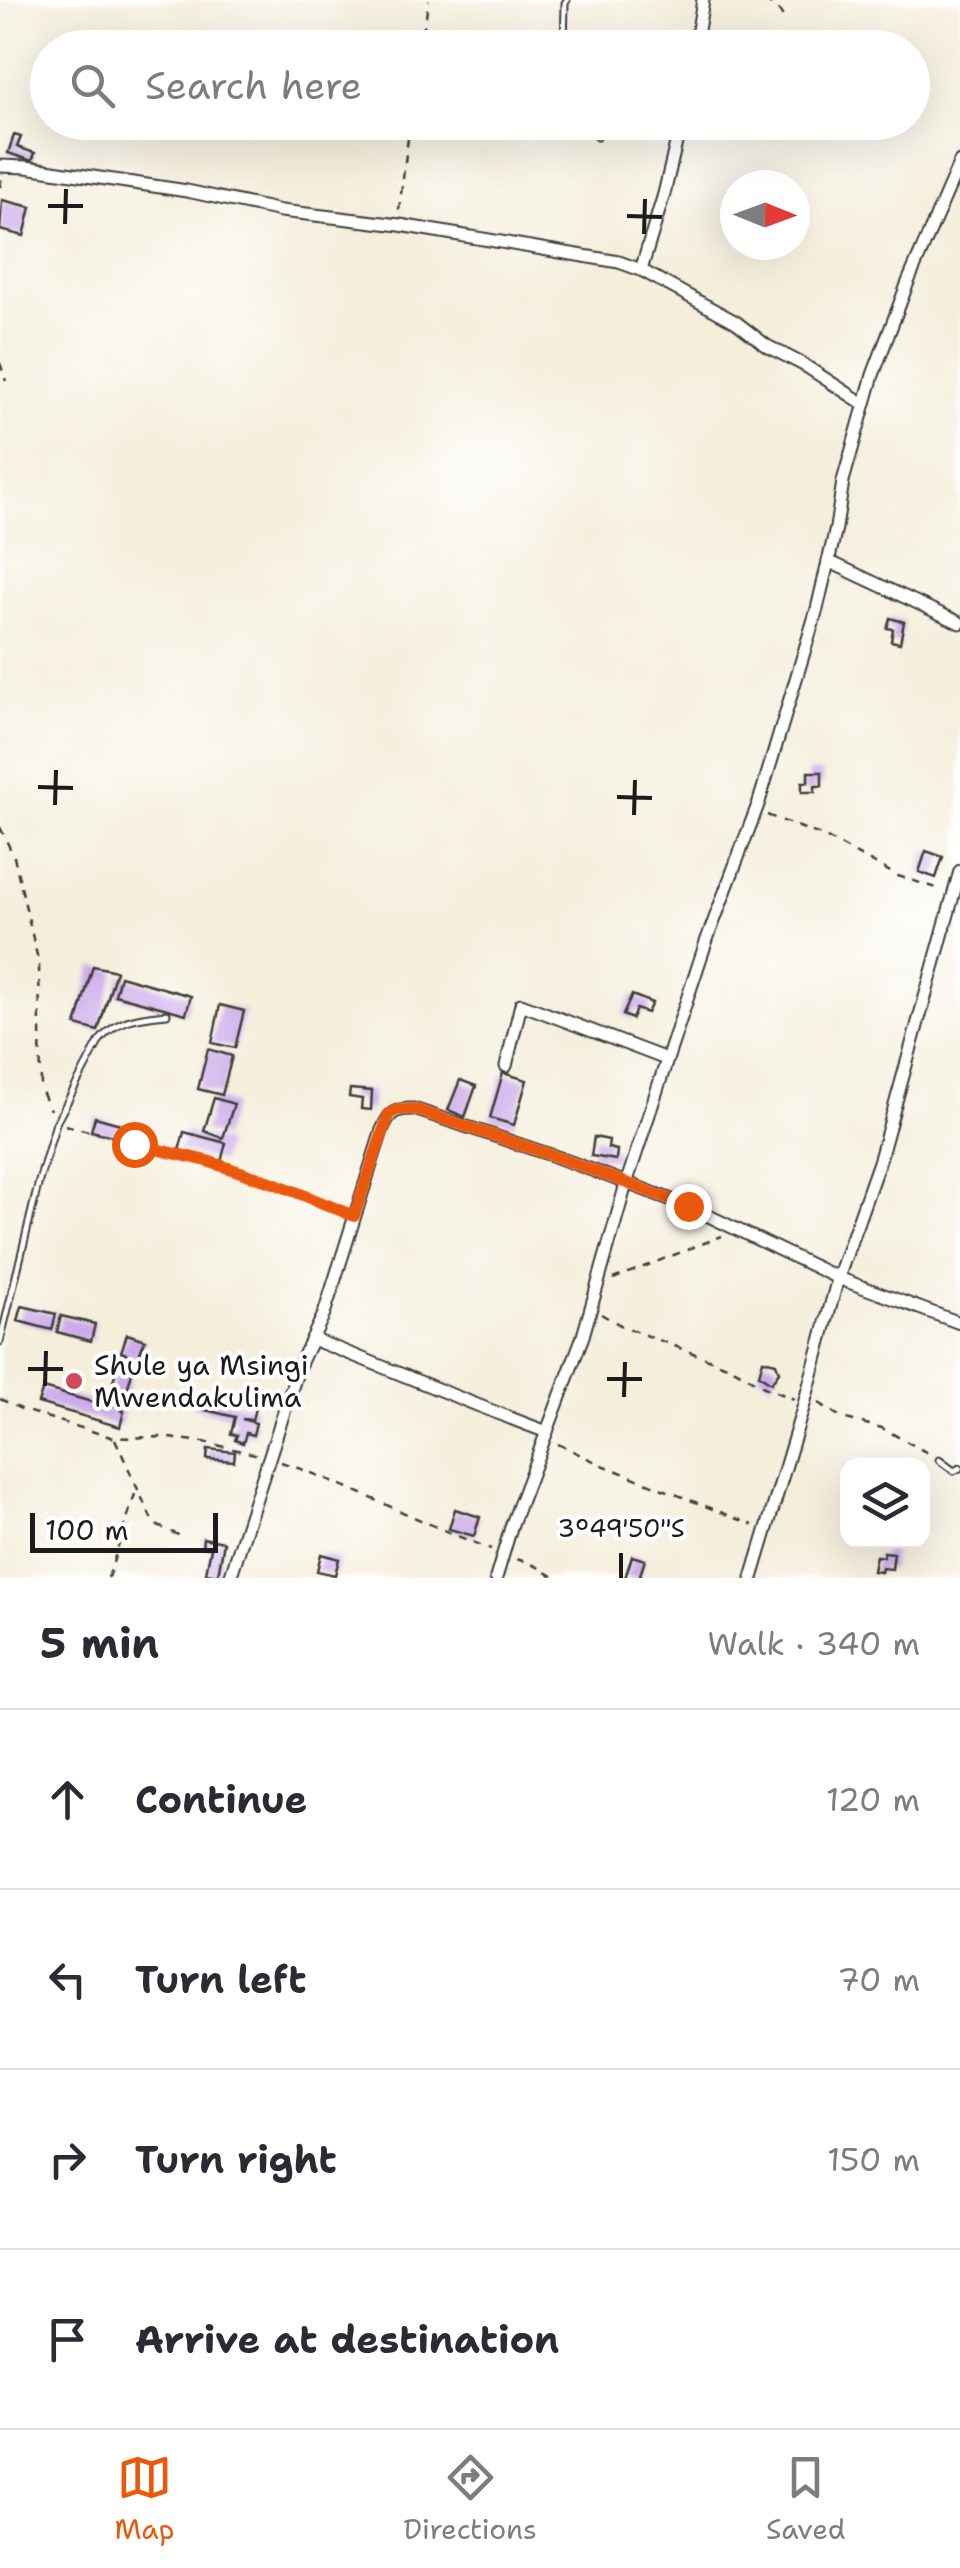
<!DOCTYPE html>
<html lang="en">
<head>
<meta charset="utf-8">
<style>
  :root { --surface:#fff; --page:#f7f7f7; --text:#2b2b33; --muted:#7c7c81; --line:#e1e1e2; --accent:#ea580c }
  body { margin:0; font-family:"Shantell Sans",sans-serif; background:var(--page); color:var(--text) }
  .controls { position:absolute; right:30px; bottom:30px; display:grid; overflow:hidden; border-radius:20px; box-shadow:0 10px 40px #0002 }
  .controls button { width:90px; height:90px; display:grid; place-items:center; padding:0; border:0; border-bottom:2px solid var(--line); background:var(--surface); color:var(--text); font:50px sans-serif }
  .compass { position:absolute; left:720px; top:170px; width:90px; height:90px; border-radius:50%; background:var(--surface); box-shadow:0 10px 40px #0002; rotate:91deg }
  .scale { position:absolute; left:30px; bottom:25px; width:188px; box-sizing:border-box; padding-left:10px; border:5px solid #1c1c1c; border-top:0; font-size:28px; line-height:35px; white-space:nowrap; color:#1c1c1c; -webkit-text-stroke:8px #fff; paint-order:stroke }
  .stop { position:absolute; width:30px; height:30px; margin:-22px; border:8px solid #ea580c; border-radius:50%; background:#fff }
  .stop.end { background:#ea580c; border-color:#fff; box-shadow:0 2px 10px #0008 }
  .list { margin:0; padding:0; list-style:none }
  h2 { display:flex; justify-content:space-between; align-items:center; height:130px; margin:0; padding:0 40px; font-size:42px }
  h2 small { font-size:32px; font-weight:400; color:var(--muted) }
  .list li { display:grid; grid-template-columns:65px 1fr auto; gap:30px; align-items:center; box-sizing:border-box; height:180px; padding:0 40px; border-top:2px solid var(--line) }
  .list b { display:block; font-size:38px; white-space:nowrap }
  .list em { font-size:32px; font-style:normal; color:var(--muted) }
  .icon { flex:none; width:55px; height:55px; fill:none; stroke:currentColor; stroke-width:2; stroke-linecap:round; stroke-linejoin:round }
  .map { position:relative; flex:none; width:960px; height:1578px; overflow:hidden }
  .search { position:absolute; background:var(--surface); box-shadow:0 10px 40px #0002; left:30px; right:30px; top:30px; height:110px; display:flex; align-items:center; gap:25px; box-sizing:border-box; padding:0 35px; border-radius:55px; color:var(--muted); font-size:38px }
  .sheet { height:850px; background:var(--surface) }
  nav { display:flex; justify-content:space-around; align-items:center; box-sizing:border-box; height:140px; border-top:2px solid var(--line); background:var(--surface); font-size:28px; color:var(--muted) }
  nav a { display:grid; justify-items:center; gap:5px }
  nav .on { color:var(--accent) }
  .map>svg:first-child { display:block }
</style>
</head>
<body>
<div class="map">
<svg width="960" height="1578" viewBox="0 0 960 1578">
  <rect width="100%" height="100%" fill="#fff"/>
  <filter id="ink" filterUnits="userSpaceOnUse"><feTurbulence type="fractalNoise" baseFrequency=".01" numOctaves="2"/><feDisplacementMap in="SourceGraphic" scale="20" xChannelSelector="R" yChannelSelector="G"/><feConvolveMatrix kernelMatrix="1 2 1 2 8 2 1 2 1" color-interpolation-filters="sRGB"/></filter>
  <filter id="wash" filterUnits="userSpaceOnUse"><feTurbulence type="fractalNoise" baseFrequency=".0048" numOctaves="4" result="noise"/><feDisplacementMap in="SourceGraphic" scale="40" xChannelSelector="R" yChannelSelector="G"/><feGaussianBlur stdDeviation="2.25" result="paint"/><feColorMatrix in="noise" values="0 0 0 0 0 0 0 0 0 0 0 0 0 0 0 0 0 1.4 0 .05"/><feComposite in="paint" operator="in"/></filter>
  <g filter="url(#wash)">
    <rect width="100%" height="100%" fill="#f4eedb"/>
    <g id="blocks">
      <!-- building -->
      <g fill="#cdabe9">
        <path d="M14,135L21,137L17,147L35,153L32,161L8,153Z"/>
        <path d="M2,200L31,207L24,236L0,230Z"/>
        <path d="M890,618L904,622L900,643L891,641L893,629L887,628Z"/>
        <path d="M808,772H822V786H815V792H802V782H808Z"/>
        <path d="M926,851L943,857L936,878L919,872Z"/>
        <path d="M93,966L116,971L98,1031L76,1025Z"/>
        <path d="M120,976L191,996L186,1014L115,995Z"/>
        <path d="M632,995L652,1003L647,1013L636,1009L632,1019L623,1015Z"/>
        <path d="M220,1005L244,1011L235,1048L212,1043Z"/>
        <path d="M208,1049L232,1056L222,1095L198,1089Z"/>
        <path d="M503,1073L527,1080L514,1125L490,1118Z"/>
        <path d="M460,1080L476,1086L465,1117L448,1110Z"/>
        <path d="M350,1089L372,1091L371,1110L361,1109L362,1099L349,1097Z"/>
        <path d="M214,1098L234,1104L223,1138L204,1131Z"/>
        <path d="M95,1117L120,1124L117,1137L91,1131Z"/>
        <path d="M184,1132L226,1143L221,1162L179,1151Z"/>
        <path d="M594,1137L609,1140L608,1148L617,1150L616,1160L591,1156Z"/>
        <path d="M22,1306L56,1314L52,1330L18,1321Z"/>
        <path d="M61,1316L95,1324L91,1341L57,1332Z"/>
        <path d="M127,1334L145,1340L138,1358L121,1352Z"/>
        <path d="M120,1356L135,1361L123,1405L108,1400Z"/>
        <path d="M763,1360L776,1363L779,1372L771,1383L759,1375Z"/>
        <path d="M43,1388L106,1406V1403L122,1407L121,1410L124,1411L120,1427L38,1403Z"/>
        <path d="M196,1394L255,1408L252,1420L242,1419L256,1423L253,1435L246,1433L243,1443L235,1440L237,1435L231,1434L235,1417L193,1407Z"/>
        <path d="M208,1449L235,1452L234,1461L207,1459Z"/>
        <path d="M455,1509L480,1517L474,1536L449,1529Z"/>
        <path d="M203,1538L224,1542L218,1575L206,1573L211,1548L202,1547Z"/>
        <path d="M884,1552L894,1553L892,1569L882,1568L881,1572L873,1571L876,1556L883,1557Z"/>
        <path d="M321,1554L339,1559L335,1575L317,1571Z"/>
        <path d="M632,1556L645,1560L639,1578H625Z"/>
      </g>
    </g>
  </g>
  <g filter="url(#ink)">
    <use href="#blocks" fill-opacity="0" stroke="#3c3c39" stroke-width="2.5"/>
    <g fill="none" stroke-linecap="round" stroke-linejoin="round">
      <defs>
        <g id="service">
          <path d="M564,48L565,3L567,0"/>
          <path d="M591,122L597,137"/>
          <path d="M0,1342L39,1181L56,1123L100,1040C118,1018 140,1017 167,1014"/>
          <path d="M939,1460L954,1471L960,1468"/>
        </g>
        <g id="minor">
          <path d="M695,48L703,0"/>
          <path d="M0,166L26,167L187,191L281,211L400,225L619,262L641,270L736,322L767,346L804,365L864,404"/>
          <path d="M641,270L664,194L681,122"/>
          <path d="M828,561L960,623"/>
          <path d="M506,1066L521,1004L666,1059"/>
          <path d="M312,1339C391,1369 468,1403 547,1432"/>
          <path d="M230,1578L299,1366L324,1314L382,1130C389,1113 395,1108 414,1109L557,1157L688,1206L838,1278L960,1323"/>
          <path d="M496,1578L512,1524L583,1336L626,1184L706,942L759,802L817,609L836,528L843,481L873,375L908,282L960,162"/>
          <path d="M752,1578L803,1408L838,1278L880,1159L960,871"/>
        </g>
      </defs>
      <!-- service casing -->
      <use href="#service" stroke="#3c3c39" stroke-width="9"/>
      <!-- minor casing -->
      <use href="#minor" stroke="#3c3c39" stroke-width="15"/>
      <!-- path -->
      <g stroke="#3c3c39" stroke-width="2.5" stroke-dasharray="8 8" stroke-linecap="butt">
        <path d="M765,0L780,12L786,22"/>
        <path d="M420,48L429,0"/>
        <path d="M0,187L2,177"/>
        <path d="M399,210L410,122"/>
        <path d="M0,363L6,381"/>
        <path d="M767,815L823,836L898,876L943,890"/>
        <path d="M0,827L14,857L39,964L41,1089L50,1110"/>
        <path d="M65,1125L207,1161L274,1183L343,1212"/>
        <path d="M613,1279L722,1236"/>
        <path d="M601,1314L622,1326L732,1368L764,1387L794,1399"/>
        <path d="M0,1399L23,1410L114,1438L160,1437L204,1442L259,1455"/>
        <path d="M819,1403L842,1418L882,1428L933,1456"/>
        <path d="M115,1439L151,1518L158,1526L185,1538"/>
        <path d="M558,1444L600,1464L753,1525"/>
        <path d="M281,1462C353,1486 420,1523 491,1549"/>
        <path d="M517,1559L536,1566L556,1578"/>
        <path d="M108,1578L136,1491"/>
      </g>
      <!-- service -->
      <use href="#service" stroke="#fff" stroke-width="5"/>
      <!-- minor -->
      <use href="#minor" stroke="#fff" stroke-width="11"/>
    </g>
  </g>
  <g fill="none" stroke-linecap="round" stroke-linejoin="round" filter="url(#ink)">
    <!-- route -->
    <path stroke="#ea580c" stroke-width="12" d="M134,1144L207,1161L274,1183L354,1216L389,1114L397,1110L414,1109L557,1157L688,1206"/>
  </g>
  <!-- ticks -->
  <path fill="none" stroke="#1c1c1c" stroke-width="4" d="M48,206H83M627,216L662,217M65,224L66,189M644,234L645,199M38,787L73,788M617,797L652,798M55,805L56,770M634,815L635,780M28,1369H63M607,1379H642M45,1386L46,1351M624,1397L625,1362M621,1578V1553"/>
  <!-- markers -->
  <circle fill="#d1495b" stroke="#fff" stroke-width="4" cx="74" cy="1381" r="10"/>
  <g text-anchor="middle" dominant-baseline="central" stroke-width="8" stroke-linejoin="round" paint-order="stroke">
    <!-- poi labels -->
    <g font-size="28" fill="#1c1c1c" stroke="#fff" text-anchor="start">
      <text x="94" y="1365">Shule ya Msingi<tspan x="94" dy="32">Mwendakulima</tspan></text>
    </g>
  </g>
  <g font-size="25" text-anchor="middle" fill="#1c1c1c" stroke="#fff" stroke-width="8" stroke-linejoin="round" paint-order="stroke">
    <text x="621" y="1537">3°49'50"S</text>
  </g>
</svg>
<div class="controls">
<button><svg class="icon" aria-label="layers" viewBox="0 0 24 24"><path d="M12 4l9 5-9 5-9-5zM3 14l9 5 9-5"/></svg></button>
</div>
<svg class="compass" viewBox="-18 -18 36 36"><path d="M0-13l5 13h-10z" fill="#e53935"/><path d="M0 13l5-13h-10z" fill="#7c7c81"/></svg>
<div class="scale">100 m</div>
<div class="stop" style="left:134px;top:1144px"></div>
<div class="stop end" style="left:688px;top:1206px"></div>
<div class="search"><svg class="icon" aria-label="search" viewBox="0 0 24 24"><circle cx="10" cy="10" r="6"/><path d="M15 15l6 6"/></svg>Search here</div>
</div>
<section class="sheet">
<h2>5 min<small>Walk · 340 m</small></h2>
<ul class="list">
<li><svg class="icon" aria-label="ahead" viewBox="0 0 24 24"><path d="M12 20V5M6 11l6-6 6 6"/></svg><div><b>Continue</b></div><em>120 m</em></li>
<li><svg class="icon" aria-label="left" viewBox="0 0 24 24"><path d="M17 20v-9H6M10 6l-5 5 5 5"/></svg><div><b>Turn left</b></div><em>70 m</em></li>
<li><svg class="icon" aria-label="right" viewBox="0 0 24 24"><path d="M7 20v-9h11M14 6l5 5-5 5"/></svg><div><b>Turn right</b></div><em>150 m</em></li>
<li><svg class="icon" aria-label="arrive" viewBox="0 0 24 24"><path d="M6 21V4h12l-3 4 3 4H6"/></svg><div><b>Arrive at destination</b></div></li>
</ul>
</section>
<nav>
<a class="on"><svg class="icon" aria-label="map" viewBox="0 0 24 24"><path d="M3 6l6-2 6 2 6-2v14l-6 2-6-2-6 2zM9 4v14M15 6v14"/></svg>Map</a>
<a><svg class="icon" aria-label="directions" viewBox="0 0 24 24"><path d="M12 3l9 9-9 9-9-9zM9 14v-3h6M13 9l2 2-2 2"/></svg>Directions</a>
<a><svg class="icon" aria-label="saved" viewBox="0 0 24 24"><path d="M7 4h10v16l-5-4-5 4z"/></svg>Saved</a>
</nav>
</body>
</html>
